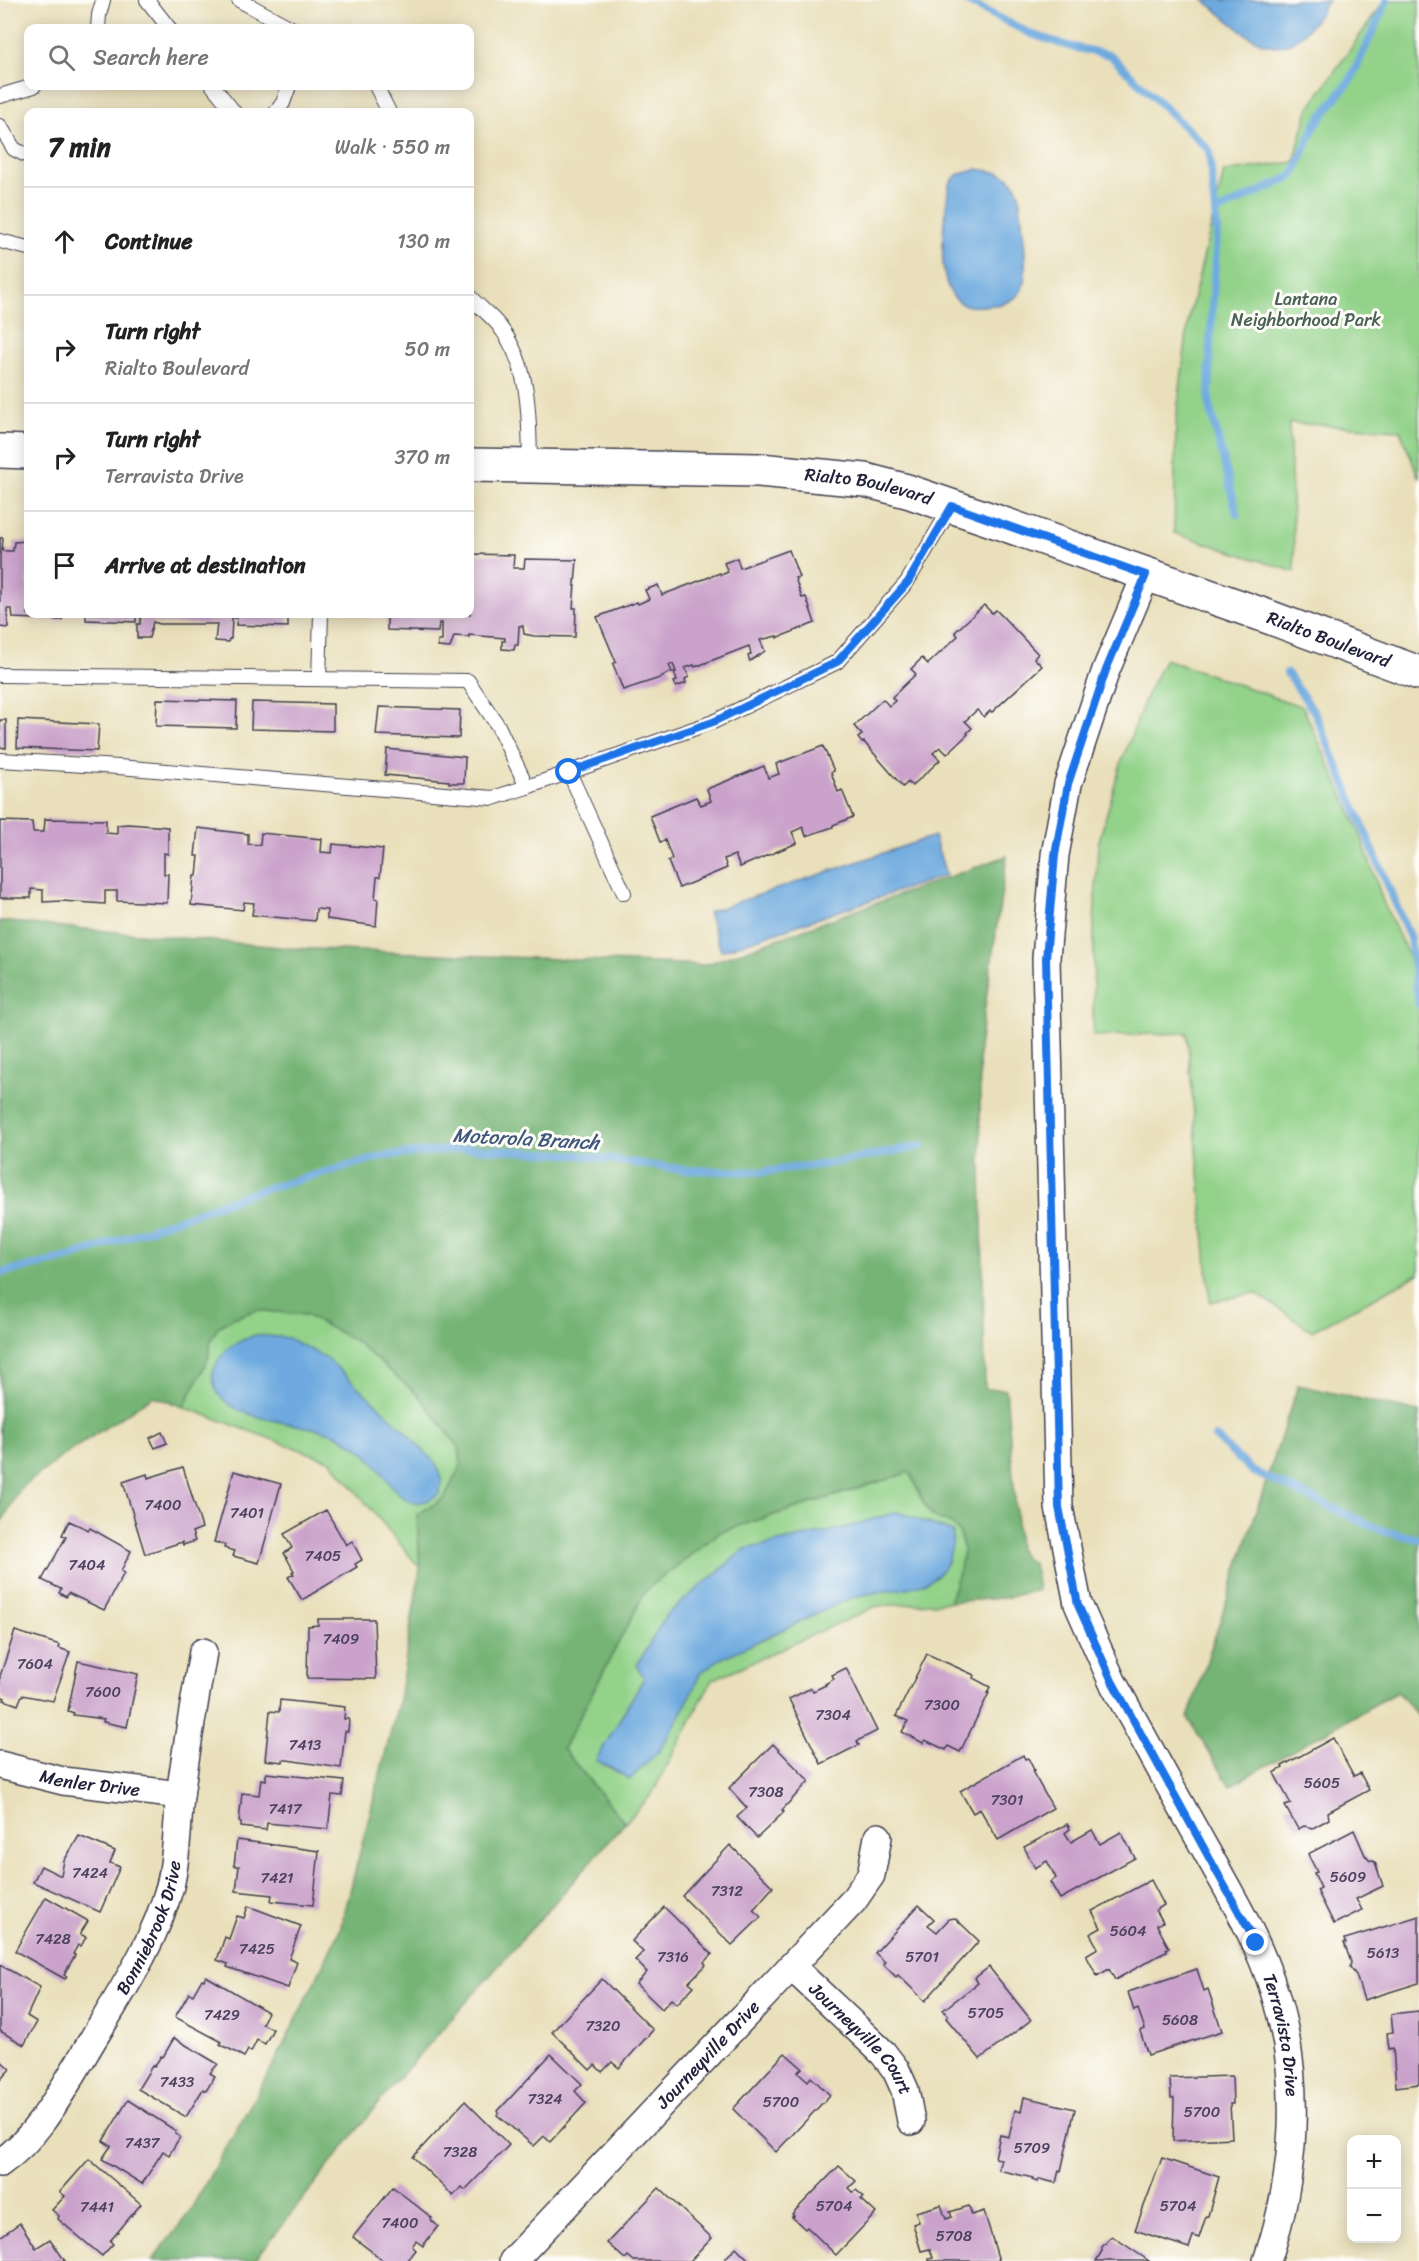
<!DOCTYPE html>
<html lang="en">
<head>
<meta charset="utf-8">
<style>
  :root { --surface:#fff; --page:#f2f2f2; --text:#222; --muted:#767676; --line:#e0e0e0 }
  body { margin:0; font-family:Sriracha,sans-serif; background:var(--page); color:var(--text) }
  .controls { position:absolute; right:18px; bottom:18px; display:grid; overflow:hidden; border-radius:12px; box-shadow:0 3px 15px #0003 }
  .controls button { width:54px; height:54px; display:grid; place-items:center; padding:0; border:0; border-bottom:2px solid var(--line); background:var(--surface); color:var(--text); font:30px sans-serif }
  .stop { position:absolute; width:18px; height:18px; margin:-14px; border:4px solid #1a73e8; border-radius:50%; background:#fff }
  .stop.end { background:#1a73e8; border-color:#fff; box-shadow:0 2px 6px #0008 }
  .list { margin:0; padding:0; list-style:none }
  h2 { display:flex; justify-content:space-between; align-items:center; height:78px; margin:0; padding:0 24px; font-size:26px }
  h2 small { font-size:20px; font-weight:400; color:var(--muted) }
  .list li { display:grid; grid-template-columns:39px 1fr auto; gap:18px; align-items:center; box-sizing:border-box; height:108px; padding:0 24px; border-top:2px solid var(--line) }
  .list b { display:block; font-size:22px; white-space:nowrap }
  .list p { margin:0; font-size:20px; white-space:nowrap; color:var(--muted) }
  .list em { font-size:20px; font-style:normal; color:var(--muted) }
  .icon { flex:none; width:33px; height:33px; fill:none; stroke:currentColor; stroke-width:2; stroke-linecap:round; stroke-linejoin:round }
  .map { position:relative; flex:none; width:1419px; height:2261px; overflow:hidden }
  .search { position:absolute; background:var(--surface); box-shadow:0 3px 15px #0003; left:24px; top:24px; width:450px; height:66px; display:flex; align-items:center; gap:15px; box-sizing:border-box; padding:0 21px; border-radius:12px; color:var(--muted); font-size:22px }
  .panel { position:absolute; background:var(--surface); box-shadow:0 3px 15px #0003; left:24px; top:108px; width:450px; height:510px; border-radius:12px }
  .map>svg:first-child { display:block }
</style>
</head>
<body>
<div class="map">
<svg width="1419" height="2261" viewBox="0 0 1419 2261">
  <rect width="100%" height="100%" fill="#fdfcf7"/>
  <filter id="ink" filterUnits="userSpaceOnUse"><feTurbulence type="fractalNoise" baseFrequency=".0167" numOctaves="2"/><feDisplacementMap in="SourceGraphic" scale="12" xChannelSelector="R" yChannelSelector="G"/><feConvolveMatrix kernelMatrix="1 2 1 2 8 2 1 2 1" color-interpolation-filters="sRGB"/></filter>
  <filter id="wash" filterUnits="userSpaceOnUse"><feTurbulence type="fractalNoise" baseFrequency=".008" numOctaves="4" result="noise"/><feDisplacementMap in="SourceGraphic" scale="24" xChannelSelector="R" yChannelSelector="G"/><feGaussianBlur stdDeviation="1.35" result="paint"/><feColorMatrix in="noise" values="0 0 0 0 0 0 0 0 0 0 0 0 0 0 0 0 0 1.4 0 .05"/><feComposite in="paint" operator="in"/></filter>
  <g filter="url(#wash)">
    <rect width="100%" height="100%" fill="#e9dfba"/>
    <!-- green -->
    <g fill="#92d289" stroke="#5a7a62" stroke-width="1.5">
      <path d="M1385,0H1419V478L1400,430L1289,423L1295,572L1174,533L1176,421L1189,317L1224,172L1294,162L1308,109Z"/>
      <path d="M1165,659L1303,707L1360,833L1384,904L1419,978V1274L1312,1331L1255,1293L1210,1302L1187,1033L1093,1036L1094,924L1098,844L1122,760L1148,692Z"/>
      <path d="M257,1310L306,1315L354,1340L418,1395L459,1447L461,1465L444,1498L417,1515L420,1568L331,1461L184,1407L208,1359L211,1340L218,1327L233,1318Z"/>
      <path d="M910,1472C916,1486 921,1503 931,1514C936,1520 945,1519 951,1524C975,1540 956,1582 949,1602L877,1606L712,1680L652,1794L625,1823L563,1749L646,1590L720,1532Z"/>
    </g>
    <!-- forest -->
    <g fill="#75b475" stroke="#4c6b58" stroke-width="1.5">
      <path d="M1007,856L979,1048L985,1389H1006L1019,1549L1025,1558L1034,1564L1038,1590L1004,1598L949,1602C956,1582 975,1540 951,1524C945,1519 936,1520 931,1514C921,1502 917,1486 910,1472L720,1532L646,1590L563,1749L625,1823L392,2086L254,2261H152L188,2214L276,2060L340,1930L399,1700L420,1568L417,1515L444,1498L461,1465L459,1447L418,1395L354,1340L306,1315L257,1310L233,1318L218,1327L211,1340L208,1359L184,1407L153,1396L64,1455L20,1489L0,1525V921L290,948L705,965Z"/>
      <path d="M1298,1385L1419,1412V1717L1397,1692L1230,1786L1188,1718Z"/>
    </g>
    <!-- water -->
    <g fill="#6eaadf" stroke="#48668d" stroke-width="1.5">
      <path d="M1204,0H1328C1284,77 1256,43 1204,0Z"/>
      <path d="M978,169C1000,173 1010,171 1019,193C1021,214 1030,272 1022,289C1018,299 1003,305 992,305C985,306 976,307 969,306C928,298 946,212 949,184L957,175Z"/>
      <path d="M934,836L946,875L721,951L708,912Z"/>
      <path d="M256,1335L288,1338L328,1359L401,1427L436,1464L442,1482L439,1494C401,1521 391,1477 367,1455C360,1448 346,1440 337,1435C307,1422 230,1423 216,1389C214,1382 211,1378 213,1372C221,1349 235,1342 256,1335Z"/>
      <path d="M897,1512L953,1532C952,1593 907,1586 862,1595C854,1596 847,1600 840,1603L720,1659L701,1672L683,1711L660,1750L630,1779L596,1760L644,1678L637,1665L666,1615L745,1549L840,1529Z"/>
    </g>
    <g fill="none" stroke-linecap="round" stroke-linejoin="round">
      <!-- stream -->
      <g stroke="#6eaadf" stroke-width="8">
        <path d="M964,0L1031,34L1068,46L1110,55L1209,150L1217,232L1210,342L1209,403L1237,514"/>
        <path d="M1216,212L1293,176L1315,125L1351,79L1387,0"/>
        <path d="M1287,673L1315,713L1410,938L1419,1004"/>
        <path d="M0,1273L69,1258L257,1191L384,1156L470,1148L577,1155L686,1170L762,1172L832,1163L922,1146"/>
        <path d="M1215,1437L1252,1471L1383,1531L1419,1539"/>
      </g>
    </g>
    <g id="blocks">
      <!-- building -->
      <g fill="#caa2cb">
        <path d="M0,538H3L2,551H13L14,542L28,541V614H63L62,620L13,618L12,609H7L8,628L0,627Z"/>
        <path d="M789,550L799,577L795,578L802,598L806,597L815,623L777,638V636L760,640L765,651L750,661L748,656L751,654L749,646L695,667L694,665L685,668L689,677L685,679L686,683L676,687L674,682L677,681L674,672H676L673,664L669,665L672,672L662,676L663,677L623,690L613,664L616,662L597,617L637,602L638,604L649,599L645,590L656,586L658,585L662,595L720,573L721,575L728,572L724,563L737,558L740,568Z"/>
        <path d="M470,554L514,555L513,568H524L525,559L577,560L573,608H576L575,637L534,636L524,634L523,626H519L518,645H515L514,650L502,649V641H505V638L469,635V637L454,636L450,648L438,647V641H442V623H439L438,632L387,630V614H470Z"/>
        <path d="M984,605L992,613L996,610L1003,617L1038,654L1034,658L1042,666L992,712L990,711L984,717L977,710L965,721L972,728L967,733L968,734L947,754L940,747L933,753L940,760L912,786L908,782L903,787L864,742L862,743L858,738L862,735L854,726L883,699L889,706L895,701L892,697L916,674L911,669L922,658L928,664L958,636L955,632Z"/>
        <path d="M86,614H136V622L86,620Z"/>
        <path d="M141,614H288V627L236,625L237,618H232L231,639H229L228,642L215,641L217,624H160L153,622L149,638H137V624H140Z"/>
        <path d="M157,699L237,701L236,728L156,726Z"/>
        <path d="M252,702L333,704V731L251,729Z"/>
        <path d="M379,707L460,710L459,738L376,735Z"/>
        <path d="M0,720H6V748L0,747Z"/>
        <path d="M18,720L99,724L97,751L17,748Z"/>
        <path d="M823,746L834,771L831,772L838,792L842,790L853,817L833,825V827L806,836L803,827L792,832L797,843L740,867L735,855L724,859L727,868L679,888L668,861L672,859L665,840L660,842L650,816L696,797L701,805L711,801L707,789L764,766L768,778L779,774L776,764Z"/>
        <path d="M387,749L465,757L464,783H449V781L385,775Z"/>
        <path d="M45,819L106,820V833L117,834V825L128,824L168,827V854L164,853V874H168L167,903L117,901V891H105V904L62,901L43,902V890L31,889V898H0V821L32,822L33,832H44Z"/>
        <path d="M198,828L248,834V844L260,845L261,833L322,839L321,852L332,853L333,844L383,849L380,877H377L375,898L378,899L376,926L327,919V910L316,909L315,921L252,915L254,903L244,902L243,910L191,905L194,876H197L199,856H195Z"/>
        <path d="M162,1432L167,1443L155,1448L150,1438Z"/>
        <path d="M183,1467L202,1528L192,1532L195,1541L183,1545L182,1542L145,1554L123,1482L147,1474L148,1478Z"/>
        <path d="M234,1471L281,1484L259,1563L233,1556L235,1551L224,1548L225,1545L214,1542Z"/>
        <path d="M326,1510L346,1545L352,1541L362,1560L355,1564L357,1567L302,1600L288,1577L294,1574L292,1572L294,1571L284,1553L292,1548L284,1534Z"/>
        <path d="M69,1521L89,1530L90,1528L131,1551L121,1571L124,1573L104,1610L68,1593L66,1597L59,1593L61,1589L42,1580L66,1537L62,1535Z"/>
        <path d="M318,1619H374L376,1679L307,1678L308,1626L318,1625Z"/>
        <path d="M15,1631L60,1645L59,1648L70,1652L53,1701L22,1695L18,1705L4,1700L5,1698L0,1696V1676Z"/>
        <path d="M927,1654L974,1675L973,1678L990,1687L987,1693H989L960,1752L948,1746L946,1750L925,1740L923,1743L902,1732L908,1721L896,1716Z"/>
        <path d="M78,1661L138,1674L127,1727L103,1722L104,1719L73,1715L74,1713L68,1711Z"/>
        <path d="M846,1668L877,1731L857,1741L859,1745L821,1764L789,1699L811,1688L813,1691L826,1685L825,1684L834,1679L832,1675Z"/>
        <path d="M280,1700L345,1707L344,1719H349L348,1731H345L341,1768L287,1760H283V1762L265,1760L270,1711L279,1712Z"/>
        <path d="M1333,1738L1354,1776L1360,1773L1369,1790L1328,1812L1329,1819L1313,1828L1304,1826L1298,1829L1285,1806L1291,1804L1274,1773L1283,1768L1282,1766Z"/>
        <path d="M773,1744L809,1781L782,1810L784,1812L757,1838L737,1817L747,1808L729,1788Z"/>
        <path d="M1023,1755L1025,1759L1028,1758L1034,1770L1032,1771L1053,1808L998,1840L980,1809L973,1813L960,1791Z"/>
        <path d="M266,1773L344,1781L342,1796L332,1795L328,1829L267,1823L266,1830L241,1827V1822H239L242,1793L259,1795L261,1779L266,1780Z"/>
        <path d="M1067,1824L1070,1829L1065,1833L1071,1842L1092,1830L1100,1844L1121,1832L1135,1858L1060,1899L1050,1882L1056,1878L1047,1861L1035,1868L1024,1847Z"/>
        <path d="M1354,1830L1365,1855L1369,1860L1375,1862L1383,1886L1356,1899L1362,1910L1334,1924L1317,1890L1321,1888L1314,1873L1317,1872L1308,1854Z"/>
        <path d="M79,1836L115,1851L110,1863L120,1867L100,1912L33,1882L41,1866L61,1876L64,1861Z"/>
        <path d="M237,1840L319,1851L313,1905L271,1901L272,1895L236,1891L239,1866H234Z"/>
        <path d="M730,1845L773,1887L753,1910L761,1917L732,1945L682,1896Z"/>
        <path d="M1151,1880L1164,1905L1156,1910L1163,1922L1157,1925L1169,1948L1166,1949L1167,1951L1115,1980L1109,1969L1097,1976L1086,1955L1098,1948L1090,1934L1101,1928L1092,1911Z"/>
        <path d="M46,1897L88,1921L80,1934L86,1937L81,1946L78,1945L73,1954L75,1955L64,1975L67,1977L65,1979L15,1951Z"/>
        <path d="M919,1905L934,1919L928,1925L937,1932L949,1919L955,1918L979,1941L925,2001L898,1975L896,1977L883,1964L885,1962L875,1953Z"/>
        <path d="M248,1906L301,1926L289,1959L297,1962L288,1988L227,1967L228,1964L217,1960L225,1937L229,1939L237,1916L244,1918Z"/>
        <path d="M664,1907L712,1954L704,1962L706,1965L689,1982L694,1986L677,2004L671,1999L662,2009L636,1984L647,1972L635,1960L643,1952L632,1941Z"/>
        <path d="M1419,1916V1983L1364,2000L1356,1975L1350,1967L1351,1962L1344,1943H1346L1345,1939Z"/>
        <path d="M0,1965L40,1987L27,2016L37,2022L24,2045L0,2031Z"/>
        <path d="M989,1967L1031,2020L980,2059L946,2018L948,2016L943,2010L978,1983L975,1978Z"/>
        <path d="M1197,1969L1204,1991L1208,1989L1222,2031L1148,2055L1140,2031L1145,2029L1138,2009L1134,2011L1128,1992Z"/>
        <path d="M206,1976L268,2012L262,2024L273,2029L265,2044L257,2040L251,2052L248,2050L244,2057L220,2044L222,2042L175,2017L189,1993L193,1995L202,1979L204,1980Z"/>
        <path d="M602,1979L653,2030L619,2068L612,2062L602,2072L595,2065L590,2070L552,2032Z"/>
        <path d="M1419,2011V2084L1396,2087L1393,2048L1389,2049L1387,2033L1393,2032L1391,2014Z"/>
        <path d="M174,2038L218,2064L210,2073L215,2076L206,2091L203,2089L186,2117L138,2089L152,2066L154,2067L161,2056L163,2057Z"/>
        <path d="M785,2053L802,2068L798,2072L808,2081L811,2077L830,2095L776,2152L733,2109Z"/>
        <path d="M551,2054L582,2084L575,2091L586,2103L550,2142L544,2136L534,2146L497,2115L499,2113L498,2111Z"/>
        <path d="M0,2060L10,2069L0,2080Z"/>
        <path d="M1232,2076L1233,2104H1230L1232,2138L1173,2141L1174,2098H1171L1170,2078Z"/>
        <path d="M1024,2097L1075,2109L1061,2171L1059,2170L1056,2183L1039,2179L1038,2182L1032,2180L1033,2178L998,2170L1001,2159L995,2158L1000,2135L1009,2137L1015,2110L1021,2112Z"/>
        <path d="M128,2100L176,2131L175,2133L180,2137L169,2155L163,2151L142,2184L102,2159L111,2146L103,2141Z"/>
        <path d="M465,2101L509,2145L465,2190L462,2187L453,2196L413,2157Z"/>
        <path d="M1162,2158L1219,2177L1208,2216H1206L1199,2238L1193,2236L1189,2248L1135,2230Z"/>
        <path d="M89,2159L141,2204L110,2241L113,2244L102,2256L58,2219L59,2216L52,2210L65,2196L60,2192Z"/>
        <path d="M839,2166L856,2181L849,2188L853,2192L856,2190L864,2197L861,2199L876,2213L836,2255L807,2227L805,2229L792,2217L794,2216L792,2214Z"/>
        <path d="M393,2187L432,2218L431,2220L438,2226L423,2246L416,2241L412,2246L416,2250L407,2261H384L353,2237Z"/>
        <path d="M659,2188L712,2238L690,2261H634L628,2256L625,2259L607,2243Z"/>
        <path d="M941,2205L946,2219L952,2217L950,2212L969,2206L972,2215L984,2211L999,2261H929V2259L933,2258L930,2249L921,2251L913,2224L919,2222L916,2212Z"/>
        <path d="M20,2223L36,2248L50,2239L65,2261H0V2237Z"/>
        <path d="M1112,2236L1149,2261H1096L1102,2251V2247Z"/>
        <path d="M736,2247L750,2261H723Z"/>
      </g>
    </g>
  </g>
  <g filter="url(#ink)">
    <use href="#blocks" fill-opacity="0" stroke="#403e4e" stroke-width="1.5"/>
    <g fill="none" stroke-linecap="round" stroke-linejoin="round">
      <defs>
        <g id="service">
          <path d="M147,0L169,28"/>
          <path d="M239,0L291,28"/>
          <path d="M98,28L99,15L103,0"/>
          <path d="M213,86L234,112"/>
          <path d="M376,86L389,112"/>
          <path d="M0,96L34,86"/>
          <path d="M276,112L283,103L289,86"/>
          <path d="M0,126L14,149L28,156"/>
          <path d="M0,241L28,248"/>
          <path d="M470,297C479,307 492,316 500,327C531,367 529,418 530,466"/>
          <path d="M0,675L468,681L498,726L527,787L713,722L837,662L907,582L952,506"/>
          <path d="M319,679L321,614"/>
          <path d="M0,760L119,767L493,798L527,787"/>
          <path d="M569,772L624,893"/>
        </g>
        <g id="minor">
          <path id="s1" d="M1146,575L1106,670L1068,784L1055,855L1046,958L1059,1507L1078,1604L1112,1681C1142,1736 1173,1792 1204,1847C1231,1895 1259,1941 1275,1994C1302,2081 1296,2175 1267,2261"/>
          <path id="s2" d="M0,1765L63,1781L180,1795"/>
          <path id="s3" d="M792,1967L883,2053L896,2070L905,2090L911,2121"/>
          <path id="s4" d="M0,2163C38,2137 60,2094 83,2056C115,2001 153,1948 170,1886C177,1859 177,1824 180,1796C186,1748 195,1700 203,1652"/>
          <path id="s5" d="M513,2261L853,1901L871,1875L878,1837"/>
        </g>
        <g id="tertiary">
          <path d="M0,451L28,452"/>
          <path id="s6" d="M470,465L759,470L865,480L907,491L992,520L1266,616L1419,673"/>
        </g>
      </defs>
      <!-- service casing -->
      <use href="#service" stroke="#403e4e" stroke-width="16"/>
      <!-- minor casing -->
      <use href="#minor" stroke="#403e4e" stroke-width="30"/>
      <!-- tertiary casing -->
      <use href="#tertiary" stroke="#403e4e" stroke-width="36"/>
      <!-- service -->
      <use href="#service" stroke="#fff" stroke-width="14"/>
      <!-- minor -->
      <use href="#minor" stroke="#fff" stroke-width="27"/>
      <!-- tertiary -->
      <use href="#tertiary" stroke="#fff" stroke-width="33"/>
    </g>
  </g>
  <g fill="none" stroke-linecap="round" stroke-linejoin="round" filter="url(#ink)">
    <!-- route -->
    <path stroke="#1a73e8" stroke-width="8" d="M569,772L713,722L837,662L908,582L952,506L1146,575L1106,670L1068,784L1055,855L1046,958L1059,1507L1078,1605L1112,1681L1256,1943"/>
  </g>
  <g text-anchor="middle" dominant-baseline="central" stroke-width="6" stroke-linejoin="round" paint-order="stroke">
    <!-- number labels -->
    <g font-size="15" fill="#4c425f">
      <text x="163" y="1505">7400</text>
      <text x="247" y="1513">7401</text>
      <text x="323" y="1556">7405</text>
      <text x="87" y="1565">7404</text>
      <text x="341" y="1639">7409</text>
      <text x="35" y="1664">7604</text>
      <text x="103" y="1692">7600</text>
      <text x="942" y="1705">7300</text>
      <text x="833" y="1715">7304</text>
      <text x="305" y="1745">7413</text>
      <text x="1322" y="1783">5605</text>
      <text x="766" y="1792">7308</text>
      <text x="1007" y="1800">7301</text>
      <text x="285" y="1809">7417</text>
      <text x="90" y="1873">7424</text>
      <text x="1348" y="1877">5609</text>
      <text x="277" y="1878">7421</text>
      <text x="727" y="1891">7312</text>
      <text x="1128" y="1931">5604</text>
      <text x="53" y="1939">7428</text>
      <text x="257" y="1949">7425</text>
      <text x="1383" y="1953">5613</text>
      <text x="673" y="1957">7316</text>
      <text x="922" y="1957">5701</text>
      <text x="986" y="2013">5705</text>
      <text x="222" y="2015">7429</text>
      <text x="1180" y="2020">5608</text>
      <text x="603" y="2026">7320</text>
      <text x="177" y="2082">7433</text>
      <text x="545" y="2099">7324</text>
      <text x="781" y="2102">5700</text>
      <text x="1202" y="2112">5700</text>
      <text x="142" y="2143">7437</text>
      <text x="1032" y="2148">5709</text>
      <text x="460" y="2152">7328</text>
      <text x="834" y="2206">5704</text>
      <text x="1178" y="2206">5704</text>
      <text x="97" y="2207">7441</text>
      <text x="400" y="2223">7400</text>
      <text x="954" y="2236">5708</text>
    </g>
    <!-- park labels -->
    <g font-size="18" fill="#496056" stroke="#fdfcf7">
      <text x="1306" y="299">Lantana<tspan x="1306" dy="21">Neighborhood Park</tspan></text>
    </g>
    <!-- street labels -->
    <g font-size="18" fill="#22223b" stroke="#fdfcf7">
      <text stroke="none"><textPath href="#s6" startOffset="400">Rialto Boulevard</textPath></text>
      <text stroke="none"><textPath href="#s6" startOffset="886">Rialto Boulevard</textPath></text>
      <text stroke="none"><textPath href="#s2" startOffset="92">Menler Drive</textPath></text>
      <text stroke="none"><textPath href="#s4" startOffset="282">Bonniebrook Drive</textPath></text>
      <text stroke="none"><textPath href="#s1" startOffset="1526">Terravista Drive</textPath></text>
      <text stroke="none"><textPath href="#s3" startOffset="100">Journeyville Court</textPath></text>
      <text stroke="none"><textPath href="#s5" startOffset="284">Journeyville Drive</textPath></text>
    </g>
    <!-- water labels -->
    <g font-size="20" font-style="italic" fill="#40587d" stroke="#fdfcf7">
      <text transform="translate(526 1139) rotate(3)">Motorola Branch</text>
    </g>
  </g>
</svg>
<div class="controls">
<button>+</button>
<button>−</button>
</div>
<div class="stop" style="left:569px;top:772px"></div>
<div class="stop end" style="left:1256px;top:1943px"></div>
<div class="search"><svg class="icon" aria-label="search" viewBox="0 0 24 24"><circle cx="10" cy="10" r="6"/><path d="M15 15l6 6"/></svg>Search here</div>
<section class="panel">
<h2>7 min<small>Walk · 550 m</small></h2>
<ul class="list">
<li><svg class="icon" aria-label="ahead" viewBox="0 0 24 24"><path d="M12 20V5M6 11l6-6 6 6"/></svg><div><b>Continue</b></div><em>130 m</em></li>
<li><svg class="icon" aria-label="right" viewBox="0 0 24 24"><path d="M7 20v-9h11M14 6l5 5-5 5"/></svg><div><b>Turn right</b><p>Rialto Boulevard</p></div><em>50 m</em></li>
<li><svg class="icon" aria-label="right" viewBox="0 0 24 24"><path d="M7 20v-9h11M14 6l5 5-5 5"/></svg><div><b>Turn right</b><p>Terravista Drive</p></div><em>370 m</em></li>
<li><svg class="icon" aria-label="arrive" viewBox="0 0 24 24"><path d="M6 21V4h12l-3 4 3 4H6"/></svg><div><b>Arrive at destination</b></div></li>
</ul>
</section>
</div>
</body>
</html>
